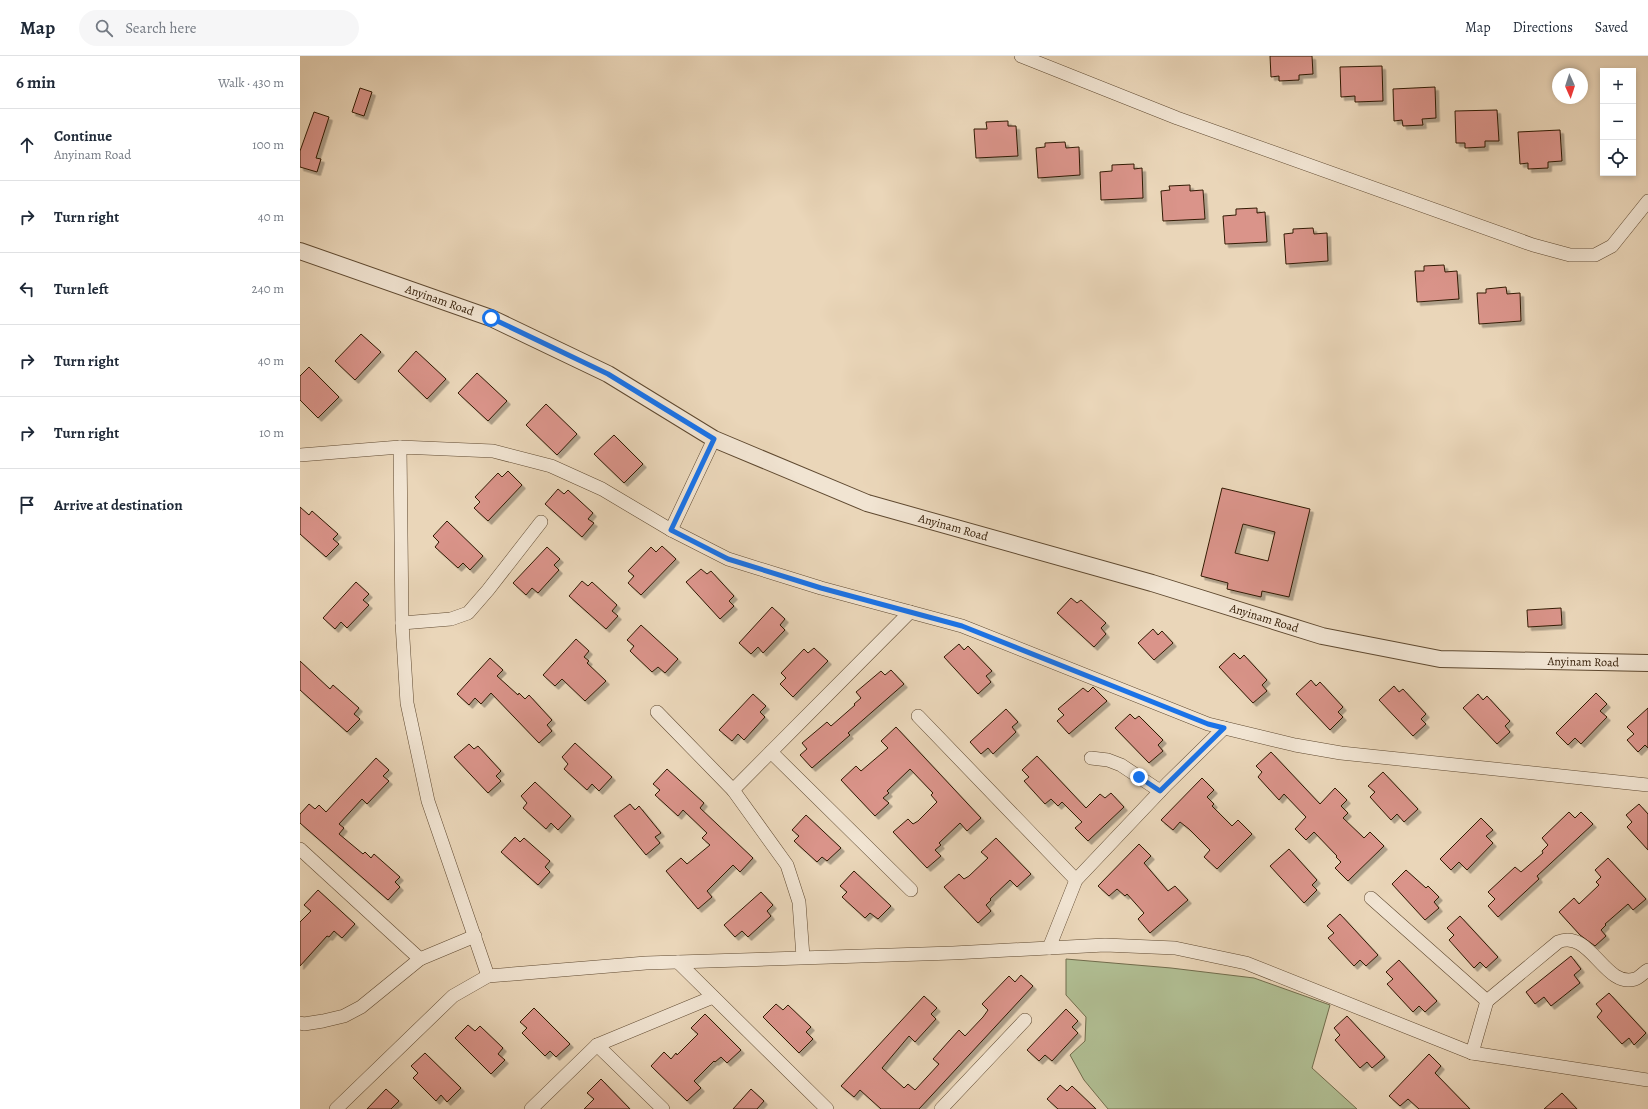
<!DOCTYPE html>
<html lang="en">
<head>
<meta charset="utf-8">
<style>
  :root { --surface:#fff; --page:#f6f6f7; --text:#1f2937; --muted:#747a83; --line:#e0e1e3 }
  body { margin:0; font-family:Alegreya,serif; background:var(--page); color:var(--text) }
  .controls { position:absolute; right:12px; top:12px; display:grid; overflow:hidden; border-radius:0px; box-shadow:0 2px 6px #0003 }
  .controls button { width:36px; height:36px; display:grid; place-items:center; padding:0; border:0; border-bottom:1px solid var(--line); background:var(--surface); color:var(--text); font:20px sans-serif }
  .compass { position:absolute; left:1252px; top:12px; width:36px; height:36px; border-radius:50%; background:var(--surface); box-shadow:0 2px 6px #0003; rotate:177deg }
  .stop { position:absolute; width:12px; height:12px; margin:-9px; border:3px solid #1a73e8; border-radius:50%; background:#fff }
  .stop.end { background:#1a73e8; border-color:#fff; box-shadow:0 1px 4px #0008 }
  .list { margin:0; padding:0; list-style:none }
  h2 { display:flex; justify-content:space-between; align-items:center; height:52px; margin:0; padding:0 16px; font-size:17px }
  h2 small { font-size:13px; font-weight:400; color:var(--muted) }
  .list li { display:grid; grid-template-columns:26px 1fr auto; gap:12px; align-items:center; box-sizing:border-box; height:72px; padding:0 16px; border-top:1px solid var(--line) }
  .list b { display:block; font-size:15px; white-space:nowrap }
  .list p { margin:0; font-size:13px; white-space:nowrap; color:var(--muted) }
  .list em { font-size:13px; font-style:normal; color:var(--muted) }
  .icon { flex:none; width:22px; height:22px; fill:none; stroke:currentColor; stroke-width:2; stroke-linecap:round; stroke-linejoin:round }
  .map { position:relative; flex:none; width:1348px; height:1053px; overflow:hidden }
  header { display:flex; align-items:center; gap:24px; box-sizing:border-box; height:56px; padding:0 20px; background:var(--surface); border-bottom:1px solid var(--line) }
  header strong { font-size:19px }
  nav { display:flex; gap:22px; margin-inline-start:auto; font-size:14px }
  .search { width:280px; height:36px; background:var(--page); display:flex; align-items:center; gap:10px; box-sizing:border-box; padding:0 14px; border-radius:22px; color:var(--muted); font-size:15px }
  main { display:flex }
  aside { flex:1; background:var(--surface) }
  .map>svg:first-child { display:block }
</style>
</head>
<body>
<header>
<strong>Map</strong>
<div class="search"><svg class="icon" aria-label="search" viewBox="0 0 24 24"><circle cx="10" cy="10" r="6"/><path d="M15 15l6 6"/></svg>Search here</div>
<nav><a>Map</a><a>Directions</a><a>Saved</a></nav>
</header>
<main>
<aside>
<h2>6 min<small>Walk · 430 m</small></h2>
<ul class="list">
<li><svg class="icon" aria-label="ahead" viewBox="0 0 24 24"><path d="M12 20V5M6 11l6-6 6 6"/></svg><div><b>Continue</b><p>Anyinam Road</p></div><em>100 m</em></li>
<li><svg class="icon" aria-label="right" viewBox="0 0 24 24"><path d="M7 20v-9h11M14 6l5 5-5 5"/></svg><div><b>Turn right</b></div><em>40 m</em></li>
<li><svg class="icon" aria-label="left" viewBox="0 0 24 24"><path d="M17 20v-9H6M10 6l-5 5 5 5"/></svg><div><b>Turn left</b></div><em>240 m</em></li>
<li><svg class="icon" aria-label="right" viewBox="0 0 24 24"><path d="M7 20v-9h11M14 6l5 5-5 5"/></svg><div><b>Turn right</b></div><em>40 m</em></li>
<li><svg class="icon" aria-label="right" viewBox="0 0 24 24"><path d="M7 20v-9h11M14 6l5 5-5 5"/></svg><div><b>Turn right</b></div><em>10 m</em></li>
<li><svg class="icon" aria-label="arrive" viewBox="0 0 24 24"><path d="M6 21V4h12l-3 4 3 4H6"/></svg><div><b>Arrive at destination</b></div></li>
</ul>
</aside>
<div class="map">
<svg width="1348" height="1053" viewBox="0 0 1348 1053">
  <defs>
    <filter id="shadow"><feDropShadow dx="3.5" dy="3.5" stdDeviation="0" flood-color="#0004"/></filter>
  </defs>
  <rect width="100%" height="100%" fill="#ead6b9"/>
  <filter id="stains"><feTurbulence type="fractalNoise" baseFrequency=".005" numOctaves="4"/><feColorMatrix values="0 0 0 0 .2 0 0 0 0 .09 0 0 0 0 .02 0 0 0 .5 -.17"/></filter>
  <radialGradient id="worn" r=".72"><stop offset=".6" stop-color="#630" stop-opacity="0"/><stop offset="1" stop-color="#630" stop-opacity=".3"/></radialGradient>
  <!-- green -->
  <path fill="#b1bf94" stroke="#716c4c" d="M766,903L871,912L954,922L1030,949L1012,1012L1057,1053H808L784,1024L770,999L785,985L786,961L766,939Z"/>
  <!-- building -->
  <g fill="#da948a" stroke="#311a03" fill-rule="evenodd" filter="url(#shadow)">
    <path d="M970,0H1012L1013,18L999,19V24L979,25V20L971,21Z"/>
    <path d="M1082,10L1083,45L1055,46V40L1041,41L1040,11Z"/>
    <path d="M1135,31L1136,62L1122,63L1123,69L1103,70L1102,64L1094,65L1093,33Z"/>
    <path d="M60,32L72,36L64,60L52,56Z"/>
    <path d="M1197,54L1199,85H1185V91L1165,92V87H1156L1155,55Z"/>
    <path d="M14,56L29,61L16,102L21,103L17,116L0,111V95Z"/>
    <path d="M708,65V70H716L718,100L676,102L674,73H687L686,66Z"/>
    <path d="M1260,74L1262,105L1248,106V112L1228,113V107L1220,108L1218,76Z"/>
    <path d="M765,86L766,92L779,91L780,119L738,122L736,92L745,91V87Z"/>
    <path d="M834,108V113L842,112L843,142L801,144L800,116L812,115V109Z"/>
    <path d="M890,129V135L903,134L905,163L863,165L861,135L870,134L869,130Z"/>
    <path d="M957,152V157L965,156L967,186L925,188L923,160L936,159V153Z"/>
    <path d="M1013,172L1014,178L1027,177L1028,205L986,208L984,178L993,177V173Z"/>
    <path d="M1144,209L1145,216L1157,215L1159,243L1117,246L1115,215H1124V210Z"/>
    <path d="M1206,231L1207,238L1220,237L1221,265L1179,268L1177,237H1186V233Z"/>
    <path d="M61,278L81,296L55,324L35,305Z"/>
    <path d="M116,295L146,323L127,343L98,315Z"/>
    <path d="M9,311L39,341L18,362L0,344V320Z"/>
    <path d="M177,317L207,345L188,365L158,337Z"/>
    <path d="M246,348L277,378L257,399L226,369Z"/>
    <path d="M314,379L343,408L324,427L294,398Z"/>
    <path d="M208,415L222,429L188,465L174,452L180,446L175,441L198,417L202,421Z"/>
    <path d="M922,432L1010,453L989,541L962,535L961,541L927,533L928,527L901,520ZM943,468L975,476L968,505L935,497Z"/>
    <path d="M258,433L264,438L268,434L293,457L288,463L294,467L282,481L245,448Z"/>
    <path d="M0,451L9,459L12,455L38,478L33,483L39,488L26,501L0,478Z"/>
    <path d="M147,465L183,500L170,514L163,507L158,512L135,491L139,486L133,480Z"/>
    <path d="M362,490L376,503L341,539L328,527L334,520L328,515L351,491L356,496Z"/>
    <path d="M247,491L260,503L254,509L259,514L238,537L232,532L226,539L213,527Z"/>
    <path d="M401,513L407,518L411,515L434,540L429,545L434,550L420,563L386,526Z"/>
    <path d="M282,525L288,530L292,526L317,549L312,555L318,560L306,573L269,540Z"/>
    <path d="M56,526L69,538L63,544L69,549L47,572L41,566L35,573L23,562Z"/>
    <path d="M771,542L777,547L781,544L806,567L801,572L806,578L794,591L757,557Z"/>
    <path d="M472,551L485,563L480,569L485,574L463,597L458,591L451,598L439,587Z"/>
    <path d="M1261,552L1262,569L1228,571L1227,554Z"/>
    <path d="M341,569L378,603L365,617L358,611L352,616L330,595L334,590L327,584Z"/>
    <path d="M853,573L858,579L862,575L873,587L854,604L838,587Z"/>
    <path d="M276,583L289,595L284,601L289,605L287,607L306,625L285,645L262,623L255,630L243,619Z"/>
    <path d="M659,588L664,594L668,590L692,615L686,620L691,626L678,638L644,601Z"/>
    <path d="M514,592L528,605L493,641L480,628L486,622L481,617L504,593L508,597Z"/>
    <path d="M934,597L940,603L944,599L967,624L962,629L967,635L953,647L919,611Z"/>
    <path d="M190,602L203,614L197,620L218,639L219,637L225,643L229,639L252,664L247,669L252,675L239,687L191,637L181,648L175,642L169,649L157,638Z"/>
    <path d="M0,605L30,633L33,629L59,652L54,658L60,663L47,676L0,634Z"/>
    <path d="M591,614L604,628L548,677L550,679L512,712L500,699L507,693L502,687L527,666L531,670L555,649L554,648L561,642L556,636L581,615L585,619Z"/>
    <path d="M1011,624L1016,630L1020,626L1043,651L1038,656L1043,661L1030,674L996,638Z"/>
    <path d="M1094,630L1099,636L1103,633L1126,658L1121,663L1126,668L1113,680L1079,644Z"/>
    <path d="M793,631L807,645L769,678L757,665L764,659L758,653L783,632L788,636Z"/>
    <path d="M1296,637L1307,648L1300,655L1307,661L1281,688L1275,682L1268,689L1256,677Z"/>
    <path d="M453,638L466,650L460,656L465,661L444,684L438,678L432,685L419,674Z"/>
    <path d="M1178,638L1183,644L1187,640L1210,665L1205,670L1210,676L1197,688L1163,652Z"/>
    <path d="M1348,652V692L1345,689L1338,696L1327,684L1334,678L1327,671Z"/>
    <path d="M706,653L718,666L712,671L716,676L693,698L688,692L681,698L670,686Z"/>
    <path d="M830,658L835,663L839,660L863,684L858,689L863,695L849,707L815,672Z"/>
    <path d="M596,671L681,762L667,775L660,767L639,787L641,789L635,794L641,800L627,812L593,776L608,763L613,768L618,765L637,746L631,739L633,737L610,713L587,735L589,737L583,742L589,747L575,760L541,724L556,710L561,715L588,692L581,685Z"/>
    <path d="M275,687L312,721L299,735L292,728L287,734L264,713L268,708L262,701Z"/>
    <path d="M169,688L174,693L178,690L201,715L196,720L201,725L188,737L154,701Z"/>
    <path d="M971,696L1020,748L1035,732L1047,744L1041,750L1048,757L1043,762L1064,782L1070,776L1084,790L1048,825L1035,812L1041,806L1036,801L1037,800L1014,776L1006,784L995,773L1006,761L984,738L979,744L958,721L962,716L956,710Z"/>
    <path d="M737,700L786,752L800,738L805,742L811,737L824,751L788,785L775,772L782,766L762,746L758,750L751,743L745,748L724,725L729,721L722,714Z"/>
    <path d="M76,702L89,714L83,720L89,725L67,748L62,743L39,768L44,772L39,778L63,798L65,796L71,802L74,798L100,821L95,826L100,831L88,844L0,767V758L9,748L15,753L19,749L26,756Z"/>
    <path d="M367,713L404,747L400,752L453,802L440,816L433,809L407,835L412,841L398,853L366,815L381,802L387,808L410,789L402,782L407,777L383,754L378,760L355,739L360,734L353,728Z"/>
    <path d="M1083,716L1118,753L1104,766L1097,758L1091,764L1070,741L1075,736L1068,730Z"/>
    <path d="M902,722L914,734L907,741L914,748L912,750L932,770L938,764L952,778L917,813L904,801L910,794L889,773L880,766L873,774L861,764Z"/>
    <path d="M235,726L271,760L258,774L251,767L246,773L223,752L227,747L221,740Z"/>
    <path d="M330,748L335,754L339,750L361,777L355,781L360,787L346,799L314,760Z"/>
    <path d="M1339,748L1348,758V794L1327,771L1332,766L1326,759Z"/>
    <path d="M1269,756L1275,762L1281,756L1293,768L1237,820L1239,823L1198,861L1188,850L1195,843L1188,836L1215,811L1221,816L1243,797L1242,795L1248,789L1242,782Z"/>
    <path d="M506,759L541,792L527,805L522,801L517,806L494,785L499,780L492,774Z"/>
    <path d="M1181,762L1193,774L1186,780L1193,787L1167,814L1159,806L1151,814L1140,803Z"/>
    <path d="M215,781L220,786L224,782L250,805L245,811L250,816L238,829L201,796Z"/>
    <path d="M696,782L731,818L717,831L710,824L690,843L691,844L686,849L691,855L678,867L644,831L659,818L664,823L669,820L688,802L681,796Z"/>
    <path d="M839,788L851,800L844,807L868,835L875,830L888,844L850,877L838,863L844,857L827,838L825,840L817,833L809,840L798,830Z"/>
    <path d="M989,793L1017,824L1012,829L1017,834L1004,847L970,810Z"/>
    <path d="M1308,802L1346,843L1333,854L1328,848L1305,868L1306,869L1301,874L1306,880L1295,890L1280,879L1259,856L1274,842L1279,848L1299,829L1296,826L1301,821L1295,814Z"/>
    <path d="M1106,814L1126,832L1128,830L1139,841L1134,846L1139,852L1125,864L1092,828Z"/>
    <path d="M554,815L591,850L578,863L570,857L565,862L542,841L547,836L540,830Z"/>
    <path d="M18,834L55,868L42,882L34,875L29,881L27,880L0,910V866L11,855L4,849Z"/>
    <path d="M461,836L473,849L467,855L471,860L448,881L442,875L435,881L424,869Z"/>
    <path d="M1040,858L1078,899L1066,910L1060,904L1054,910L1028,882L1034,877L1027,870Z"/>
    <path d="M1160,860L1198,901L1186,912L1180,906L1174,912L1149,884L1154,879L1147,872Z"/>
    <path d="M1271,900L1281,913L1274,919L1280,927L1251,950L1244,941L1235,948L1226,936Z"/>
    <path d="M1099,904L1137,945L1125,956L1119,950L1113,956L1087,928L1093,923L1086,916Z"/>
    <path d="M721,919L733,930L619,1053H581L560,1034L554,1041L541,1030L624,940L637,952L631,958L636,963L615,986L609,980L582,1012L604,1032L608,1028L615,1034L639,1008L633,1003L659,974L665,980L683,961L688,954L682,948L709,920L715,926Z"/>
    <path d="M1309,937L1346,977L1334,989L1329,982L1322,988L1297,961L1302,955L1296,948Z"/>
    <path d="M476,948L483,954L488,949L511,971L506,976L513,983L499,997L463,961Z"/>
    <path d="M234,952L270,988L256,1001L250,995L245,1000L222,977L227,972L220,966Z"/>
    <path d="M766,953L778,965L772,971L778,977L752,1005L745,999L739,1005L727,994Z"/>
    <path d="M405,958L441,994L427,1007L421,1001L415,1006L414,1005L394,1025L401,1032L387,1045L351,1010L364,996L371,1003L376,997L377,999L398,978L391,972Z"/>
    <path d="M1047,960L1085,1001L1072,1012L1067,1006L1060,1012L1035,984L1040,979L1034,972Z"/>
    <path d="M168,969L175,975L180,970L203,992L198,998L205,1004L191,1018L155,982Z"/>
    <path d="M125,997L161,1032L147,1046L141,1039L136,1045L113,1022L118,1017L111,1010Z"/>
    <path d="M1129,998L1141,1010L1135,1017L1170,1053H1119L1108,1043L1100,1050L1089,1040Z"/>
    <path d="M301,1023L330,1053H284L294,1043L287,1037Z"/>
    <path d="M760,1029L767,1035L772,1030L796,1053H758L747,1043Z"/>
    <path d="M86,1033L99,1045L91,1053H67Z"/>
    <path d="M451,1033L464,1045L457,1053H433Z"/>
    <path d="M1262,1037L1277,1053H1244Z"/>
  </g>
  <g fill="none" stroke-linecap="round" stroke-linejoin="round">
    <defs>
      <g id="minor">
        <path d="M721,0L877,62L1233,189L1270,199H1295L1312,190L1348,145"/>
        <path d="M0,399L100,391"/>
        <path d="M371,474L414,383"/>
        <path d="M102,567L151,563L168,557L188,534L241,466"/>
        <path d="M357,656L433,734L487,809L499,846L503,901"/>
        <path d="M618,660L776,824"/>
        <path d="M471,696L611,834"/>
        <path d="M791,702L808,704L821,709L860,735"/>
        <path d="M433,734L610,556"/>
        <path d="M0,793L120,903"/>
        <path d="M1071,842L1187,945L1258,886C1290,872 1305,933 1335,923C1339,922 1344,916 1348,914"/>
        <path d="M749,892L776,824L867,728L924,672"/>
        <path d="M378,906L527,1053"/>
        <path d="M188,920L128,745L107,647L102,567L100,391L193,395L251,410L302,433L371,474L428,503L521,532L662,570L908,668L995,689L1041,697L1348,729"/>
        <path d="M0,967L4,968L23,965L44,960L61,951L120,903L175,880"/>
        <path d="M297,989L363,1053"/>
        <path d="M1172,997L1187,945"/>
        <path d="M36,1053L153,940L188,920L346,907L653,897L805,889L875,892L946,907L1172,997L1348,1024"/>
        <path d="M231,1053L297,989L413,941"/>
        <path d="M641,1053L725,964"/>
      </g>
      <g id="tertiary">
        <path id="s1" d="M0,195L191,262L308,318L414,383L567,447L852,527L1022,580L1140,603L1348,607"/>
      </g>
    </defs>
    <!-- minor casing -->
    <use href="#minor" stroke="#5f4930" stroke-width="14"/>
    <!-- tertiary casing -->
    <use href="#tertiary" stroke="#5f4930" stroke-width="18"/>
    <!-- minor -->
    <use href="#minor" stroke="#f1e4d2" stroke-width="13"/>
    <!-- tertiary -->
    <use href="#tertiary" stroke="#f1e4d2" stroke-width="16"/>
  </g>
  <g fill="none" stroke-linecap="round" stroke-linejoin="round">
    <!-- route -->
    <path stroke="#1a73e8" stroke-width="5" d="M191,262L308,318L414,383L371,474L428,503L521,532L662,570L908,668L924,672L860,735L839,721"/>
  </g>
  <g text-anchor="middle" dominant-baseline="central" stroke-width="3" stroke-linejoin="round" paint-order="stroke">
    <!-- street labels -->
    <g font-size="12" fill="#311a03" stroke="#f1e4d2">
      <text stroke="none"><textPath href="#s1" startOffset="148">Anyinam Road</textPath></text>
      <text stroke="none"><textPath href="#s1" startOffset="712">Anyinam Road</textPath></text>
      <text stroke="none"><textPath href="#s1" startOffset="1036">Anyinam Road</textPath></text>
      <text stroke="none"><textPath href="#s1" startOffset="1360">Anyinam Road</textPath></text>
    </g>
  </g>
  <rect width="100%" height="100%" filter="url(#stains)"/>
  <rect width="100%" height="100%" fill="url(#worn)"/>
</svg>
<div class="controls">
<button>+</button>
<button>−</button>
<button><svg class="icon" aria-label="locate" viewBox="0 0 24 24"><circle cx="12" cy="12" r="6"/><path d="M12 2v4M12 18v4M2 12h4M18 12h4"/></svg></button>
</div>
<svg class="compass" viewBox="-18 -18 36 36"><path d="M0-13l5 13h-10z" fill="#e53935"/><path d="M0 13l5-13h-10z" fill="#747a83"/></svg>
<div class="stop" style="left:191px;top:262px"></div>
<div class="stop end" style="left:839px;top:721px"></div>
</div>
</main>
</body>
</html>
